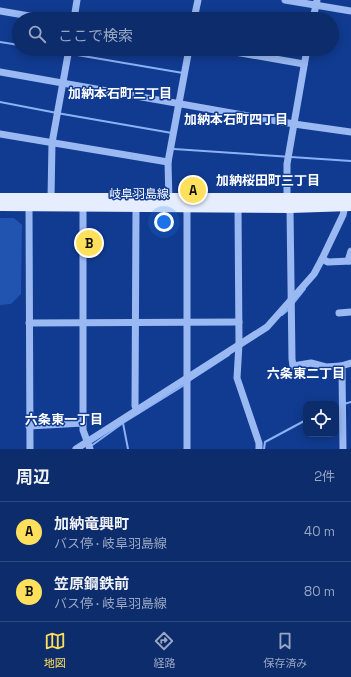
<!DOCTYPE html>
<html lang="ja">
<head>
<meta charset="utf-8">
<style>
  :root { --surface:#0c2c6c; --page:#1a3874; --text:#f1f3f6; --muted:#9aa7c2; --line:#2c487f; --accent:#ffe05c }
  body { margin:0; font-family:"Space Grotesk","Noto Sans JP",sans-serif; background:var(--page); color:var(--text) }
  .controls { position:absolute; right:12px; bottom:12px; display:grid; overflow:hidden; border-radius:8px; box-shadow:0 2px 10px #0003 }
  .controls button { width:36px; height:36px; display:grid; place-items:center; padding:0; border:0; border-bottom:1px solid var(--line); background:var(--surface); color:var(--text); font:20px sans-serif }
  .you { position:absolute; left:164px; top:222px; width:14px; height:14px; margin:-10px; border:3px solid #fff; border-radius:50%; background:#1a73e8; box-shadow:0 0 0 6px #1a73e833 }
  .badge { display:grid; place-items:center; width:26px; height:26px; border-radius:50%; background:var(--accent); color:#111; font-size:13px; font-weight:700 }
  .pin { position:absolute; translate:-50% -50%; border:2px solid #fff; box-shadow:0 1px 4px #0006 }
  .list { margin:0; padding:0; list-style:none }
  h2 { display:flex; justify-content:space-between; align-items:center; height:52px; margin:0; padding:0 16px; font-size:17px }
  h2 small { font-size:13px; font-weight:400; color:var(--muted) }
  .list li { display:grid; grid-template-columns:26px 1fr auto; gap:12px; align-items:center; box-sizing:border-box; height:60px; padding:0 16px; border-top:1px solid var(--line) }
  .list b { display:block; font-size:15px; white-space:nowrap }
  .list p { margin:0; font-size:13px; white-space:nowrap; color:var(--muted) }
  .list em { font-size:13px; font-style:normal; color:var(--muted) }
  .icon { flex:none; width:22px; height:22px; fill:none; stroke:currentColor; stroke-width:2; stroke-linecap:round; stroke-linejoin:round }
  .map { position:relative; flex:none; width:351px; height:449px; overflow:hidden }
  .search { position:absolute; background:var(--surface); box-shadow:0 2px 10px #0003; left:12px; right:12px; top:12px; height:44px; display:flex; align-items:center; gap:10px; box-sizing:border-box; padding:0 14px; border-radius:22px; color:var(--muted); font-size:15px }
  .sheet { height:172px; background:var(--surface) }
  nav { display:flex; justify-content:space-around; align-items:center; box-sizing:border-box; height:56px; border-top:1px solid var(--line); background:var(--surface); font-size:11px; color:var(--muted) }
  nav a { display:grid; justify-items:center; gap:2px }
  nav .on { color:var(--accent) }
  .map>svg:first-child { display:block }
</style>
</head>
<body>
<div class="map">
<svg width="351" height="449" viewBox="0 0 351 449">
  <rect width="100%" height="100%" fill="#103b90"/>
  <!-- green -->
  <path fill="#2153b0" d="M0,218H14L22,225L21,294L11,304L0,305Z"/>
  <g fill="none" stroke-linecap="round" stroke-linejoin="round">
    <!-- stream -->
    <g stroke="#8bb2f7" stroke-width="2">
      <path d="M0,42L19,45"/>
      <path d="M42,49L183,73"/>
      <path d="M0,102L57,113L172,133"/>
      <path d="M174,149L351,161"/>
      <path d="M293,304L305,289"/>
      <path d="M282,315L289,309"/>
      <path d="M189,381L229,355"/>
      <path d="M344,404L351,402"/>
      <path d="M123,423L128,449"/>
      <path d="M91,446L123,423L186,384"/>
      <path d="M264,449L265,442L306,420"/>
    </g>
    <!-- minor -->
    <g stroke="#9ab9f3" stroke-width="7">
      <path d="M285,0L351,11"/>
      <path d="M0,11L47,19"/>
      <path d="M74,19L77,0"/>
      <path d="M194,19L198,0"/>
      <path d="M313,19L317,0"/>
      <path d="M218,49L304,64"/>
      <path d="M0,72L294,124L351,132"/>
      <path d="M0,134L168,162"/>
      <path d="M51,198L52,143L69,49"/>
      <path d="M287,198V164L307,49"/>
      <path d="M169,202L168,162L189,49"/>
      <path d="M29,206L30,449"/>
      <path d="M83,207V430L90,449"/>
      <path d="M136,207L135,406L137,411"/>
      <path d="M187,207V449"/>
      <path d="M238,207L239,344L237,378L259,443V449"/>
      <path d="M290,208L292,359L293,366L311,363L326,367L341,366L351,363"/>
      <path d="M322,259L328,262L351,261"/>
      <path d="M348,261L351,251"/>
      <path d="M339,313L351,312"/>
      <path d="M29,323L239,322"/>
      <path d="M341,366L342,370L343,449"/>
      <path d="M29,426L83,423"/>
      <path d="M76,449L267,327L314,274L322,259L343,215L345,206"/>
    </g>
    <!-- major -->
    <g stroke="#e6edff" stroke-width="10">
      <path d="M0,198H351"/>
      <path d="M0,206L290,208L351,206"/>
    </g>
  </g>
  <g text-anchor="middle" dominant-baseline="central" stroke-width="3" stroke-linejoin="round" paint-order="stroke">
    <!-- street labels -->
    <g font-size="12" fill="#fff" stroke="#103b90">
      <text x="139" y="194">岐阜羽島線</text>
    </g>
    <!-- neighbourhood labels -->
    <g font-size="13" font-weight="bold" fill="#fff" stroke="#103b90">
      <text x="120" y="93">加納本石町三丁目</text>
      <text x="236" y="119">加納本石町四丁目</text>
      <text x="268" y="180">加納桜田町三丁目</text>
      <text x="306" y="373">六条東二丁目</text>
      <text x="64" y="419">六条東一丁目</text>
    </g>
  </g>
</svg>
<div class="controls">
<button><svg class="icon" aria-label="locate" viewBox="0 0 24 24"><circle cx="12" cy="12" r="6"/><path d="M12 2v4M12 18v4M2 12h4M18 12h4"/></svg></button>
</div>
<div class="you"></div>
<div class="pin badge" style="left:193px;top:190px">A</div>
<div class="pin badge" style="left:89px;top:243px">B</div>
<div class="search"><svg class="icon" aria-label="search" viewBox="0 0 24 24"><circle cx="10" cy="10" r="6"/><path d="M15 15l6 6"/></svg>ここで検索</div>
</div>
<section class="sheet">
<h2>周辺<small>2件</small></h2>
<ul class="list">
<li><span class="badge">A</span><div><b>加納竜興町</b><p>バス停 · 岐阜羽島線</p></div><em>40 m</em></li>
<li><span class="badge">B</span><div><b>笠原鋼鉄前</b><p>バス停 · 岐阜羽島線</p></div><em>80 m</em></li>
</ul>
</section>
<nav>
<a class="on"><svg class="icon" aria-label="map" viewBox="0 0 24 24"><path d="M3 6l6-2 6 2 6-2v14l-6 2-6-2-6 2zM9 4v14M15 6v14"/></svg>地図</a>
<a><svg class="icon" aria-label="directions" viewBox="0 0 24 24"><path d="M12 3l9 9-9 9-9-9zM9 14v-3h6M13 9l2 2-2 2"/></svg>経路</a>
<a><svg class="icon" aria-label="saved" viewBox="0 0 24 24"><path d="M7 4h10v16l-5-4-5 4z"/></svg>保存済み</a>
</nav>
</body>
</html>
